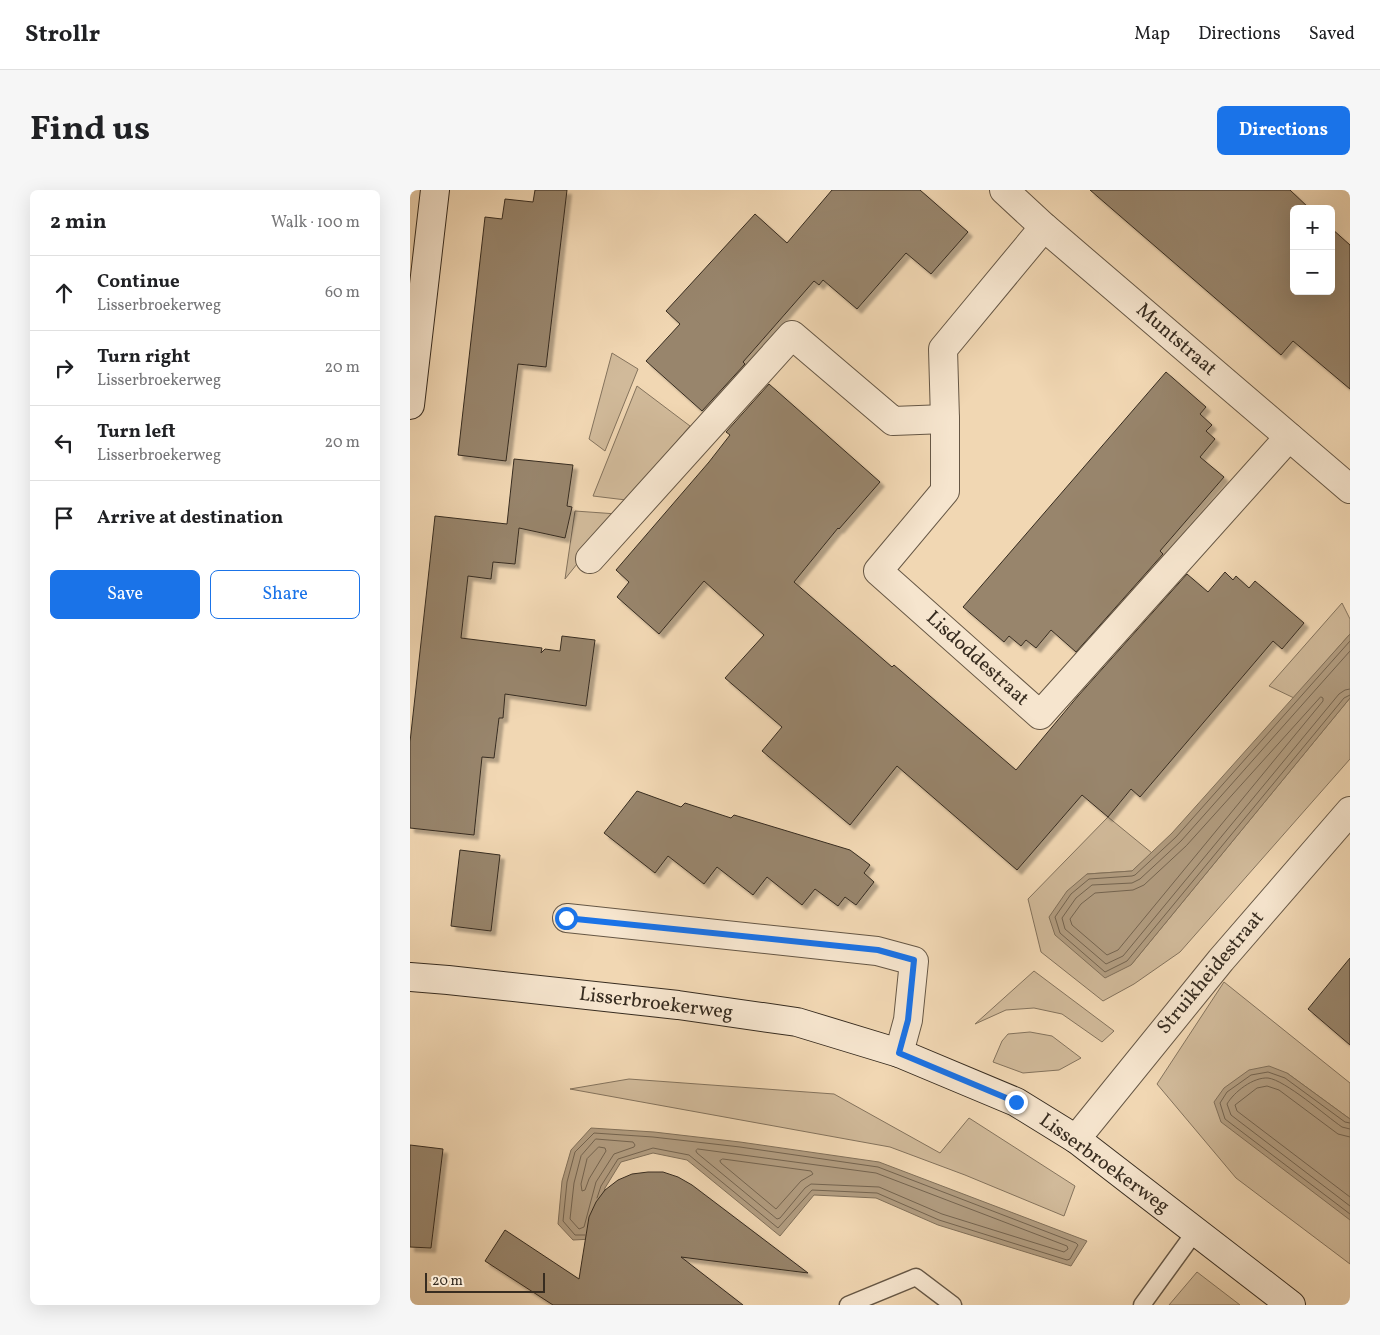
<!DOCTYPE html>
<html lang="en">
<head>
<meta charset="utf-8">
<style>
  :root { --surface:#fff; --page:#f6f6f6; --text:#202124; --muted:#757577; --line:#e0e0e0; --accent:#1a73e8 }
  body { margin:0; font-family:Vollkorn,serif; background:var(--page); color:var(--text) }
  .controls { position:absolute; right:15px; top:15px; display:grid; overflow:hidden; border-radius:8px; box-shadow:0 5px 20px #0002 }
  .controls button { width:45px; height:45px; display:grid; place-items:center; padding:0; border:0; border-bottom:1px solid var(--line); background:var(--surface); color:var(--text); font:25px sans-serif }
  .scale { position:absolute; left:15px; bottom:12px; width:120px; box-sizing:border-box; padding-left:5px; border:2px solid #372c20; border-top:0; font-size:14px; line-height:18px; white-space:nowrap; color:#372c20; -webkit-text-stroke:4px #f6e5ce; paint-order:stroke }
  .stop { position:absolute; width:15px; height:15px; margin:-11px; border:4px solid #1a73e8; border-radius:50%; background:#fff }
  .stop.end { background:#1a73e8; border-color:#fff; box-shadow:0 1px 5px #0008 }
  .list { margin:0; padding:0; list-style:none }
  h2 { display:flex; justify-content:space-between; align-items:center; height:65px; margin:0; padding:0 20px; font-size:21px }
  h2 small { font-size:16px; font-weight:400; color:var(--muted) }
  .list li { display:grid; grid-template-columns:32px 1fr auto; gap:15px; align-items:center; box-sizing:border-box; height:75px; padding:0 20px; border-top:1px solid var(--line) }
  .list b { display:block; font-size:19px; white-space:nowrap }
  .list p { margin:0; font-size:16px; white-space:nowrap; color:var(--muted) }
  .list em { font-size:16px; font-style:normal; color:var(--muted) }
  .actions { display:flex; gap:10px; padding:15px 20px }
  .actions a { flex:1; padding:11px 0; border:1px solid var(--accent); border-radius:8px; text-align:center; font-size:18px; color:var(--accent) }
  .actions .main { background:var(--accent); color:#fff }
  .icon { flex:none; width:28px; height:28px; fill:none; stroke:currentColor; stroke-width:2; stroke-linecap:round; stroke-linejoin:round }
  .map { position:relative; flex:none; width:940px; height:1115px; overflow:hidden; border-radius:8px }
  header { display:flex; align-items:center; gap:30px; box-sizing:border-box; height:70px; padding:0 25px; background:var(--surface); border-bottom:1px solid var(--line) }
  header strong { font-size:24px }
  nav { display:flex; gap:28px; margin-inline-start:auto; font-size:18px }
  .intro { display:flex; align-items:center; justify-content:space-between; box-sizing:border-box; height:120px; padding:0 30px }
  h1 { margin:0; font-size:35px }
  .button { padding:12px 22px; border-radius:8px; background:var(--accent); color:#fff; font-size:18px; font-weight:700 }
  main { display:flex; gap:30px; padding:0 30px }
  aside { flex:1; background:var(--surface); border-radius:8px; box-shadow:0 5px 20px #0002 }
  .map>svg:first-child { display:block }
</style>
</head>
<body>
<header>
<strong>Strollr</strong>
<nav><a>Map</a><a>Directions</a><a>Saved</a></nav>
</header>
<div class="intro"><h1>Find us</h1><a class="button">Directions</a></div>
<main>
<aside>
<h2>2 min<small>Walk · 100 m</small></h2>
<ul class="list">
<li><svg class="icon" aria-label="ahead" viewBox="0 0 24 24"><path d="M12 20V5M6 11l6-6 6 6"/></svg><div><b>Continue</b><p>Lisserbroekerweg</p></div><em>60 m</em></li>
<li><svg class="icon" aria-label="right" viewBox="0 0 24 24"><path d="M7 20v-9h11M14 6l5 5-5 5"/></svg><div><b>Turn right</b><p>Lisserbroekerweg</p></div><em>20 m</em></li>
<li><svg class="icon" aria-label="left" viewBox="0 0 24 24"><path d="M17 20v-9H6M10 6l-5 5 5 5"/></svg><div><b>Turn left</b><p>Lisserbroekerweg</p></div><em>20 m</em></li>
<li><svg class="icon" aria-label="arrive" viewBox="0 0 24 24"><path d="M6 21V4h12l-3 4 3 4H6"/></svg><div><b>Arrive at destination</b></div></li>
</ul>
<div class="actions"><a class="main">Save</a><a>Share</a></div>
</aside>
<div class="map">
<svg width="940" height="1115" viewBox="0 0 940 1115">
  <defs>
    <filter id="shadow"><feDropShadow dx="4.5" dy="4.5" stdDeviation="1" flood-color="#0004"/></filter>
  </defs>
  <rect width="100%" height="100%" fill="#f1d7b3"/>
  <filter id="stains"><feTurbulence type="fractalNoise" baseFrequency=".004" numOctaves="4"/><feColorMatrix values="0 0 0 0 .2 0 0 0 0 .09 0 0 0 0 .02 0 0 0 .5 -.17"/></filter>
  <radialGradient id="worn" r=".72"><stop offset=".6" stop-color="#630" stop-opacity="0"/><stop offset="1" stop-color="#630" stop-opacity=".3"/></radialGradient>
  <!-- green -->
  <g fill="#d1ba9a" stroke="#84735d">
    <path d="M202,163L228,179L195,261L179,249Z"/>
    <path d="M227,196L280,236L216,310L183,306Z"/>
    <path d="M165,321L207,324L155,389Z"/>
    <path d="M932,413L940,429V444L884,508L859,496Z"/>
    <path d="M940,508V569L770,762L724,794L693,811L631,762L618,709L698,627L742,663L722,681L677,684L721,775Z"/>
    <path d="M624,781L704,841L692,852L652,824L624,818L596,820L565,834Z"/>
    <path d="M814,792L940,893V929L877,883L940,1030V1074L826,988L747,894Z"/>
    <path d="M620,842L642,846L671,868L649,880L613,883L583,872L592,851L598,844Z"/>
    <path d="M219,889L424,904L530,963L559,928L665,996L654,1026L555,985L480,957L160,899Z"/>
    <path d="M787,1082L830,1115H759Z"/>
  </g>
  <!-- water -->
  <g fill="#b29d81" stroke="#81705a">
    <path d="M940,444V508L721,775L695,788L645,745L639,727L657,701L677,684L722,681L762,643Z"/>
    <path d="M859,876L877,883L940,929V1030L811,932L804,912L814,898L839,880Z"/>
    <path d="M181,938L244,942L330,952L469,972L677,1051L661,1076L528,1035L466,1008L404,1005L370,1046L277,970L243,963L211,972L195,998L183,1049L163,1050L148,1034L152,991L161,960Z"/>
  </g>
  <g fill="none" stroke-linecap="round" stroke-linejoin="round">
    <!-- shore -->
    <g stroke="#746450" stroke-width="1">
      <path d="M940,451L766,647L725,685L722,686L679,689L661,704L645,727L650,743L695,782L717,771L934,508L940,505"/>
      <path d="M940,461L771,651L730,689L722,693L682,695L666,708L652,728L655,739L696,774L713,766L929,504L935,500L940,499"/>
      <path d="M911,507L913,508V511L708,760L697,765L662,735L660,729L671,714L685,703L723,700L734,695L776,656Z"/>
      <path d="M940,933L935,932L875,888L858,882L841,885L817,902L810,913L815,929L940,1024"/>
      <path d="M940,939L932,937C916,926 875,890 858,888C843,887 824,902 817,914L821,925L940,1016"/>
      <path d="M940,947L928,944L869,900L857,896L847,898L825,915L827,921L940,1007"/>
      <path d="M186,949L223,952L225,955L224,957L204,964L186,992L174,1037L169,1039L160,1029L164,993L171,966Z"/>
      <path d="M189,957L195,958L196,961L179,989L175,1000L172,1001L171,994L177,969Z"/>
      <path d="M288,959L466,983L657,1056L658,1059L654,1062L532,1024L469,997L401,994L395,998L370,1028L367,1029L287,963L286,961Z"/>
      <path d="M313,969L401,981L403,984L391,991L366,1019L311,973L310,971Z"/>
      <path d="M175,1045H165L153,1031L157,992L165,962L184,943L243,947L330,957L468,977L666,1053L668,1055L660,1069L657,1070L529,1030L467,1003L402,1000L368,1038L279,965L243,958L208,969L191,996L187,1008"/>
    </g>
  </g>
  <!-- building -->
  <g fill="#98856c" stroke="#372c20" filter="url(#shadow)">
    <path d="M125,0H157L136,177L108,174L96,271L48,265L75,27L92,29L95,9L123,12Z"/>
    <path d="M422,0H510L558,42L521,84L496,63L447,119L413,90L409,95L404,91L333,172L335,174L292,221L236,171L270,134L256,121L345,24L377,53Z"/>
    <path d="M680,0H880L900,19H884V101H921V38L940,55V199L883,151L871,165Z"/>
    <path d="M756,182L796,217L790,224L802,235L796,241L805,249L790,267L814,287L750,361L753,364L666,462L641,440L626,458L616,450L611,456L599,446L594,452L553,417Z"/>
    <path d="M359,194L470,292L429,339L428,338L384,392L482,477L484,475L606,580L668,506L777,384L798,402L815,382L823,390L826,386L839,398L845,391L894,433L872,459L863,451L730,607L721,599L698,627L672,605L607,680L487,576L440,635L352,561L372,537L315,488L354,445L294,391L249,444L207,407L219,392L206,380L299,272L320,245L316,242Z"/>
    <path d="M104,269L163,275L157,316L162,317L155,348L109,338L105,374L83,372L81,389L58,386L51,448L132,458L131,463L135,459L150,461L152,446L185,450L176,516L95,504L93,528H89L84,568L72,567L64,645L0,638V552L25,326L97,334Z"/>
    <path d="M227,601L271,617L275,613L321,628L324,625L440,660L460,675L454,683L464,692L446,715L435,707L428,716L405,699L392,715L357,687L343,705L307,677L294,694L258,666L245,683L194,643Z"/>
    <path d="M50,660L90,665L81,741L41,736Z"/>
    <path d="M940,768V855L898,819Z"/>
    <path d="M0,955L33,959L21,1058L0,1057Z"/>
    <path d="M238,982H253L268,987L282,995L398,1083L271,1067L333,1115H143L75,1071L95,1040L169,1089L179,1027L186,1012L195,1000L208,990L222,984Z"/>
  </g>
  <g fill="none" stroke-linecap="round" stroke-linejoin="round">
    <defs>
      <g id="lane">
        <path d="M438,1115L506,1087L543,1115"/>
        <path d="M732,1115L785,1042"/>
      </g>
      <g id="street">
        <path d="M594,0L634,37L940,299"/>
        <path d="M634,37L533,159L535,229V301L468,381L630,525L879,247"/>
        <path d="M180,369L382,145L483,231L535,229"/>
        <path d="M157,728L467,761L504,771L498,830L489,863"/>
        <path d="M666,949L811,770L940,621"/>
      </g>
      <g id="secondary">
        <path d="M0,215L25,0"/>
        <path d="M0,787L38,790L268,815L387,832L489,863L606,912L666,949L881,1115"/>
      </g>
    </defs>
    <!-- lane casing -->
    <use href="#lane" stroke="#665745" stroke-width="19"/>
    <!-- street casing -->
    <use href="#street" stroke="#665745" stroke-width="30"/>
    <!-- secondary casing -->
    <use href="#secondary" stroke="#372c20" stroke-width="30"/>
    <!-- lane -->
    <use href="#lane" stroke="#f6e5ce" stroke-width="16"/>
    <!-- street -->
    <use href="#street" stroke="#f6e5ce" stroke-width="28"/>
    <!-- secondary -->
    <use href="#secondary" stroke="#f6e5ce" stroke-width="28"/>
  </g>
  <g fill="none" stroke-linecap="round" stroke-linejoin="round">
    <!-- route -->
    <path stroke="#1a73e8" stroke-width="6" d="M156,728L468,760L504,770L498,830L489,863L606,912"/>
  </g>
  <g text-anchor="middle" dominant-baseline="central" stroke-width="4" stroke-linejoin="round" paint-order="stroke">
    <!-- street labels -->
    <g font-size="20" fill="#372c20" stroke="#f6e5ce">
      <text transform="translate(766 150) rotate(41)">Muntstraat</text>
      <text transform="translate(567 469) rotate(42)">Lisdoddestraat</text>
      <text transform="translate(801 783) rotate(-50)">Struikheidestraat</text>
      <text transform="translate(246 814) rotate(7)">Lisserbroekerweg</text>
      <text transform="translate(694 974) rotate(36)">Lisserbroekerweg</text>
    </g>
  </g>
  <rect width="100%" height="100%" filter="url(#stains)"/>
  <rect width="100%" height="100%" fill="url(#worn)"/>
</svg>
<div class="controls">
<button>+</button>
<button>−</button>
</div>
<div class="scale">20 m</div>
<div class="stop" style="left:156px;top:728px"></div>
<div class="stop end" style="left:606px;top:912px"></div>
</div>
</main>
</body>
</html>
